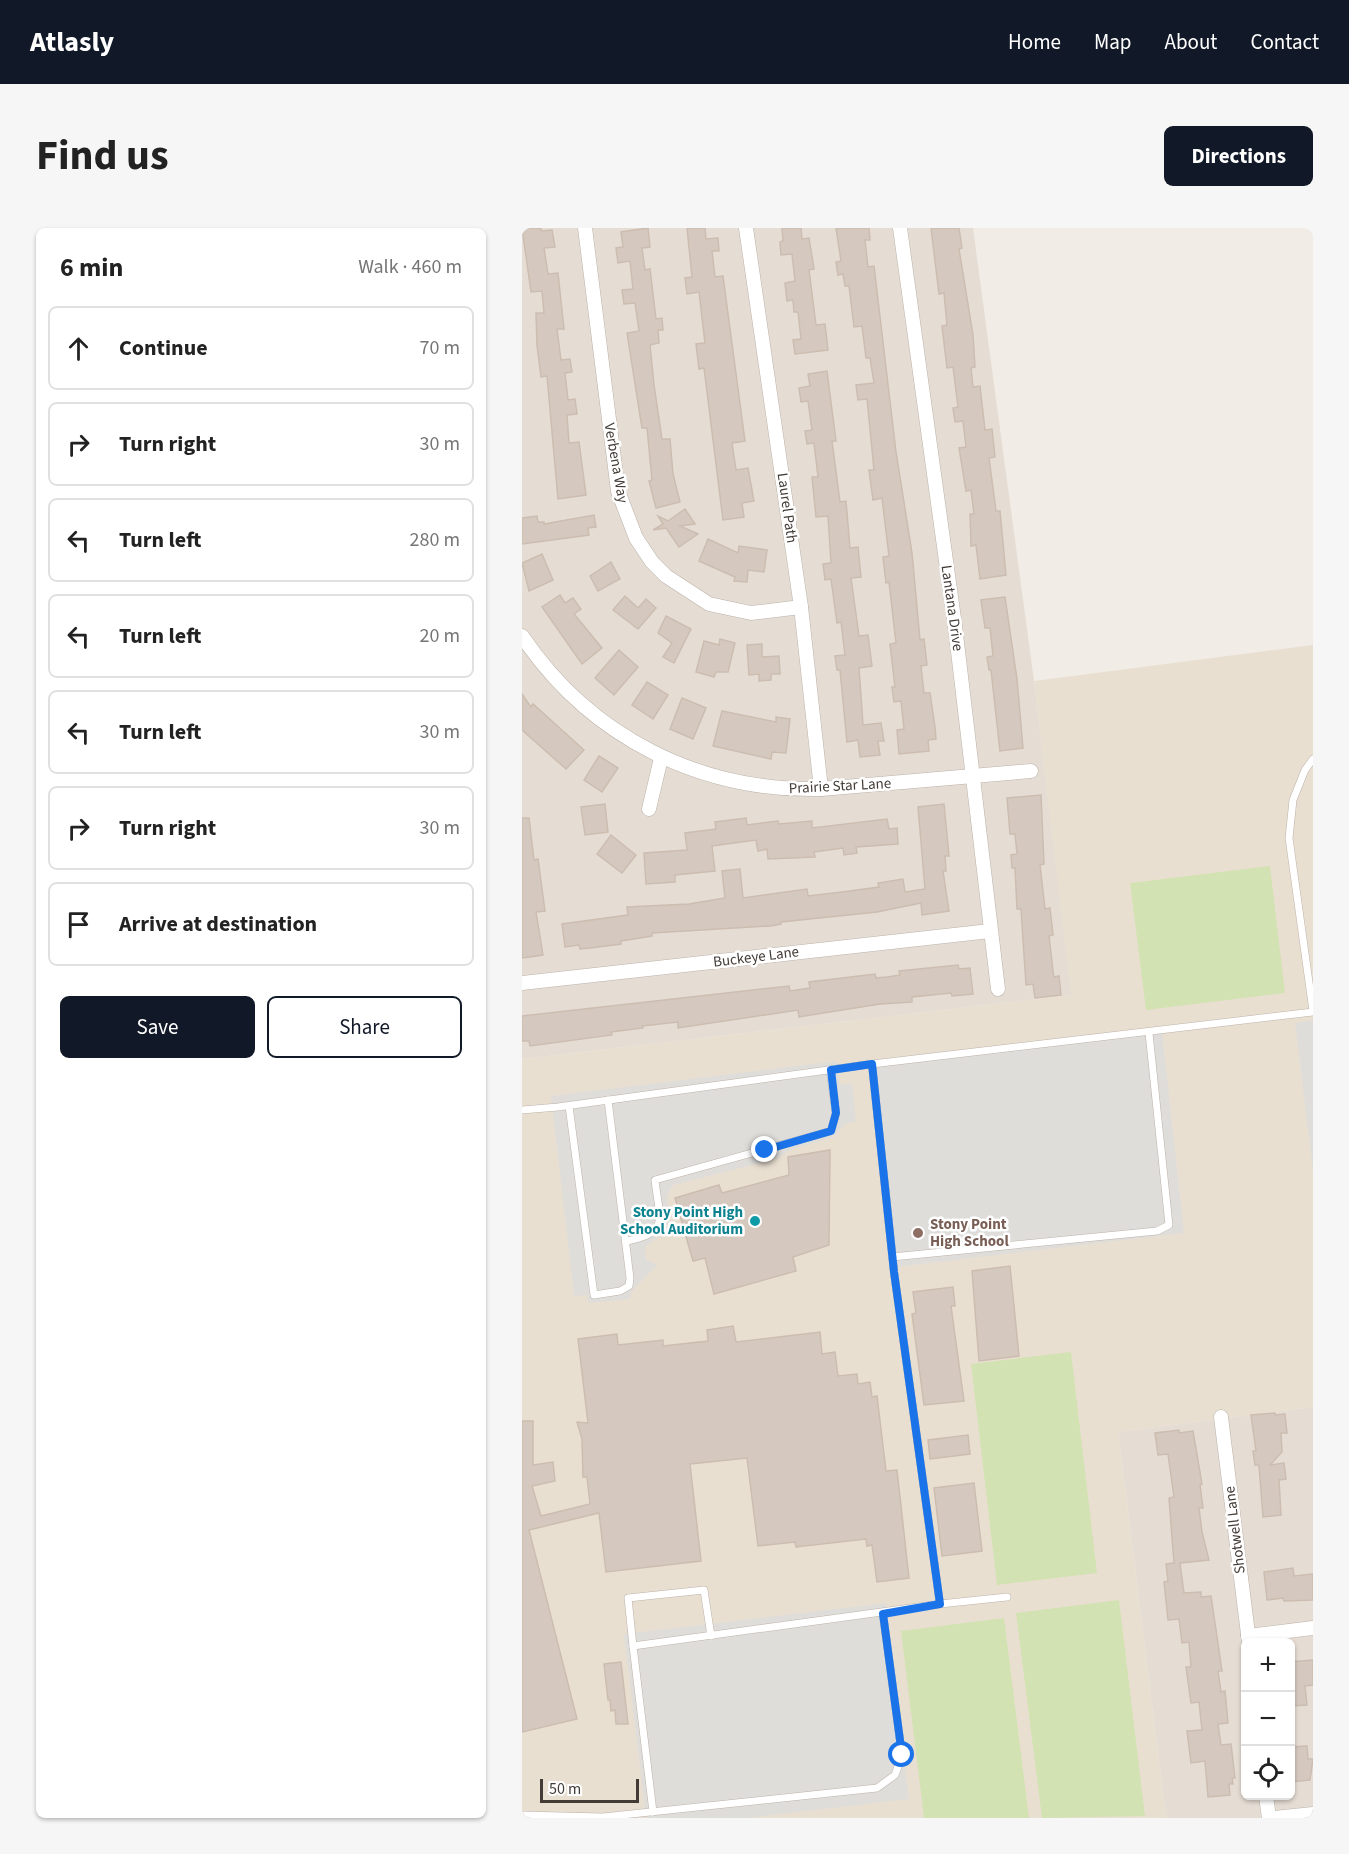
<!DOCTYPE html>
<html lang="en">
<head>
<meta charset="utf-8">
<style>
  :root { --surface:#fff; --page:#f6f6f6; --text:#222; --muted:#767676; --line:#e0e0e0; --accent:#111827 }
  body { margin:0; font-family:"Source Sans 3",sans-serif; background:var(--page); color:var(--text) }
  .controls { position:absolute; right:18px; bottom:18px; display:grid; overflow:hidden; border-radius:9px; box-shadow:0 2px 4px #0004 }
  .controls button { width:54px; height:54px; display:grid; place-items:center; padding:0; border:0; border-bottom:2px solid var(--line); background:var(--surface); color:var(--text); font:30px sans-serif }
  .scale { position:absolute; left:18px; bottom:15px; width:99px; box-sizing:border-box; padding-left:6px; border:3px solid #433c36; border-top:0; font-size:16px; line-height:21px; white-space:nowrap; color:#433c36; -webkit-text-stroke:4px #fff; paint-order:stroke }
  .stop { position:absolute; width:18px; height:18px; margin:-14px; border:4px solid #1a73e8; border-radius:50%; background:#fff }
  .stop.end { background:#1a73e8; border-color:#fff; box-shadow:0 2px 6px #0008 }
  .list { margin:0; padding:0; list-style:none }
  h2 { display:flex; justify-content:space-between; align-items:center; height:78px; margin:0; padding:0 24px; font-size:26px }
  h2 small { font-size:20px; font-weight:400; color:var(--muted) }
  .list li { display:grid; grid-template-columns:39px 1fr auto; gap:18px; align-items:center; box-sizing:border-box; height:84px; margin:0 12px 12px; padding:0 12px; border:2px solid var(--line); border-radius:9px }
  .list b { display:block; font-size:22px; white-space:nowrap }
  .list em { font-size:20px; font-style:normal; color:var(--muted) }
  .actions { display:flex; gap:12px; padding:18px 24px }
  .actions a { flex:1; padding:14px 0; border:2px solid var(--accent); border-radius:9px; text-align:center; font-size:21px; color:var(--accent) }
  .actions .main { background:var(--accent); color:#fff }
  .icon { flex:none; width:33px; height:33px; fill:none; stroke:currentColor; stroke-width:2; stroke-linecap:round; stroke-linejoin:round }
  .map { position:relative; flex:none; width:791px; height:1590px; overflow:hidden; border-radius:9px }
  header { display:flex; align-items:center; gap:36px; box-sizing:border-box; height:84px; padding:0 30px; background:var(--accent); color:#fff }
  header strong { font-size:28px }
  nav { display:flex; gap:33px; margin-inline-start:auto; font-size:21px }
  .intro { display:flex; align-items:center; justify-content:space-between; box-sizing:border-box; height:144px; padding:0 36px }
  h1 { margin:0; font-size:42px }
  .button { padding:15px 27px; border-radius:9px; background:var(--accent); color:#fff; font-size:21px; font-weight:700 }
  main { display:flex; gap:36px; padding:0 36px }
  aside { flex:1; background:var(--surface); border-radius:9px; box-shadow:0 2px 4px #0004 }
  .map>svg:first-child { display:block }
</style>
</head>
<body>
<header>
<strong>Atlasly</strong>
<nav><a>Home</a><a>Map</a><a>About</a><a>Contact</a></nav>
</header>
<div class="intro"><h1>Find us</h1><a class="button">Directions</a></div>
<main>
<aside>
<h2>6 min<small>Walk · 460 m</small></h2>
<ul class="list">
<li><svg class="icon" aria-label="ahead" viewBox="0 0 24 24"><path d="M12 20V5M6 11l6-6 6 6"/></svg><div><b>Continue</b></div><em>70 m</em></li>
<li><svg class="icon" aria-label="right" viewBox="0 0 24 24"><path d="M7 20v-9h11M14 6l5 5-5 5"/></svg><div><b>Turn right</b></div><em>30 m</em></li>
<li><svg class="icon" aria-label="left" viewBox="0 0 24 24"><path d="M17 20v-9H6M10 6l-5 5 5 5"/></svg><div><b>Turn left</b></div><em>280 m</em></li>
<li><svg class="icon" aria-label="left" viewBox="0 0 24 24"><path d="M17 20v-9H6M10 6l-5 5 5 5"/></svg><div><b>Turn left</b></div><em>20 m</em></li>
<li><svg class="icon" aria-label="left" viewBox="0 0 24 24"><path d="M17 20v-9H6M10 6l-5 5 5 5"/></svg><div><b>Turn left</b></div><em>30 m</em></li>
<li><svg class="icon" aria-label="right" viewBox="0 0 24 24"><path d="M7 20v-9h11M14 6l5 5-5 5"/></svg><div><b>Turn right</b></div><em>30 m</em></li>
<li><svg class="icon" aria-label="arrive" viewBox="0 0 24 24"><path d="M6 21V4h12l-3 4 3 4H6"/></svg><div><b>Arrive at destination</b></div></li>
</ul>
<div class="actions"><a class="main">Save</a><a>Share</a></div>
</aside>
<div class="map">
<svg width="791" height="1590" viewBox="0 0 791 1590">
  <rect width="100%" height="100%" fill="#f1ece6"/>
  <!-- residential -->
  <g fill="#e5ddd4" fill-rule="evenodd">
    <path d="M0,0H451L512,453L550,767L0,831Z"/>
    <path d="M791,1179V1590H644L596,1204ZM724,1414H768V1568H724Z"/>
  </g>
  <!-- education -->
  <path fill="#e9dfd1" d="M791,417V1179L596,1204L644,1590H0V831L549,767L512,453Z"/>
  <!-- green -->
  <g fill="#d3e2b2">
    <path d="M748,638L763,765L624,782L608,655Z"/>
    <path d="M549,1124L575,1345L475,1357L449,1136Z"/>
    <path d="M597,1372L623,1588L520,1590L494,1385Z"/>
    <path d="M482,1390L507,1590H402L379,1403Z"/>
  </g>
  <!-- parking -->
  <g fill="#dfddda">
    <path d="M791,792V943L773,795Z"/>
    <path d="M640,803L662,1005L374,1039L350,836Z"/>
    <path d="M315,833L317,857L330,855L334,893L323,896L312,909L268,922L254,931L151,957L145,968L147,992L143,1004L123,1019L124,1032L135,1037L109,1064L108,1071L66,1075L65,1067L52,1068L29,868Z"/>
    <path d="M364,1375L387,1571L225,1590H124L102,1406Z"/>
  </g>
  <!-- building -->
  <g fill="#d5c9bf" stroke="#ccbdb0" stroke-width="1.5">
    <path d="M0,0H19V3L30,2L33,19L22,20L26,46L36,45L42,101H35L39,132L48,131L50,144L43,145L46,172L53,171L55,186L45,187L47,215L57,214L64,267L36,271L25,148L19,149L15,117L14,85H22L20,63L9,64Z"/>
    <path d="M126,0L128,19L120,20L123,42L128,41L134,91L140,90L141,102H136L137,115L128,117L132,157L140,211H148L151,246L158,274L134,280L127,253L130,252L125,200H120L105,105L117,103L113,75L102,76L100,62L111,61L108,33L96,35L94,20L101,19L99,4Z"/>
    <path d="M165,0H183L184,11L196,10L197,23H190L193,49L201,48L223,213L210,215L214,242L226,240L232,273L220,275L222,289L201,292L182,140L177,141L174,116L183,115L177,64L165,66L163,50L170,49Z"/>
    <path d="M260,0H279L280,11L287,10L292,41L287,42L294,97L303,96L306,122L273,126L271,112L279,111L276,84H272L271,72L265,73L263,55L273,53L270,26L259,27L258,14L261,13Z"/>
    <path d="M314,0H347L348,12H343L346,39L352,38L374,224L390,325L398,412L402,411L405,437L399,438L402,465H408L413,499L414,511L406,512L407,523L377,526L375,502L382,501L379,473L372,474L370,459H373L368,416L374,415L367,354L364,355L361,329L367,328L360,270L351,272L347,242H352L345,171L336,172L334,157L352,155L348,130H344L340,98L332,99L327,58H323L321,46L316,47L314,34L319,33Z"/>
    <path d="M409,0H437L440,20L437,21L451,107L453,139L449,140L451,159L458,158L463,202L470,201L473,229L467,230L474,283H478L484,347L458,351L454,317L449,318L448,286H452L449,262L444,263L437,220L444,219L441,193L433,194L431,180L436,179L431,139L425,140L420,98L425,97L422,65L417,66Z"/>
    <path d="M305,143L314,213H310L318,274L324,273L328,320L336,319L339,349L329,350L337,408L346,407L350,438L337,440L341,497L359,495L362,513H356L358,527L338,529L336,512L325,514L318,442H315L313,428L323,427L319,394L315,395L309,351L303,352L301,336L309,335L306,288L294,289L290,249H296L292,215L285,216L283,203L290,202L286,173L279,174L277,160L288,158L286,146Z"/>
    <path d="M163,281L173,296L158,298L176,306L157,319L144,300L131,302L141,296L136,288L146,293Z"/>
    <path d="M72,287L74,299L66,300L67,307L0,316V290L15,288L16,294H22V296Z"/>
    <path d="M186,311L216,325L217,318L245,322L242,344L226,342L225,354L212,353L213,349L177,333Z"/>
    <path d="M20,326L31,352L7,363L0,335Z"/>
    <path d="M89,334L98,351L76,363L68,348Z"/>
    <path d="M38,367L43,375L51,370L59,381L52,386L80,420L60,436L20,379Z"/>
    <path d="M103,368L116,380L124,371L134,380L116,401L91,382Z"/>
    <path d="M483,369L495,451L501,520L478,523L469,442H467L465,429L471,428L468,400H463L459,372Z"/>
    <path d="M144,388L169,401L152,435L141,429L150,415L136,405Z"/>
    <path d="M198,411L213,415L206,444H194L192,449L174,444L182,413L197,417Z"/>
    <path d="M240,416V429L257,428L258,446H249V452L237,453V446L227,447L225,417Z"/>
    <path d="M97,422L116,439L92,467L73,450Z"/>
    <path d="M125,454L146,467L131,491L110,477Z"/>
    <path d="M0,466L9,479L11,476L62,522L44,541L0,502Z"/>
    <path d="M160,470L184,480L171,511L148,501Z"/>
    <path d="M200,483L254,494V489L268,491L264,525L250,524L249,531L191,518Z"/>
    <path d="M77,528L96,540L80,564L62,552Z"/>
    <path d="M519,567L522,636L518,637L523,681L528,680L531,707L527,708L531,743L532,749L537,748L539,767L513,770L511,756L504,757L499,681H495L493,640H490L489,627L495,626L493,606H488L485,570Z"/>
    <path d="M83,576L86,604L63,607L59,579Z"/>
    <path d="M422,576L427,628H423L424,643H421L427,683L400,687L399,675L355,684L259,694V696L248,698L130,705V708L99,713V716L68,720L58,721L57,717L43,719L40,696L106,687L105,679L167,676L203,670L200,643L218,641L221,670L285,661L286,668L320,664L357,659L356,655L381,651L383,664L403,661L396,579Z"/>
    <path d="M0,590H7L12,632L16,631L23,683L14,684L21,727L0,730Z"/>
    <path d="M224,590L225,597L256,593L257,596L290,593V600L365,591L367,601L375,600L376,616L334,619L335,625L322,627L321,620L292,624L293,629L246,631L245,621L236,623L234,612L190,618L193,643L153,647V654L124,656L122,625L165,622L163,605L194,601L193,594Z"/>
    <path d="M89,607L114,627L100,645L75,626Z"/>
    <path d="M436,737L437,741L448,740L451,766L430,768L429,765L390,769V774L358,776L277,789L276,782L156,800V794L120,798L121,800L89,804L90,807L8,818L7,813H0V788L267,758L268,763L288,760L287,754L353,746L354,750L365,749L378,747L377,743Z"/>
    <path d="M308,922L307,1017L271,1029L274,1043L192,1066L183,1030L171,1033L153,970L197,957L200,965L267,947L266,929Z"/>
    <path d="M488,1038L497,1128L457,1133L450,1043Z"/>
    <path d="M431,1059L433,1078H429L442,1173L402,1177L390,1086L394,1085L391,1064Z"/>
    <path d="M211,1098L214,1114L298,1104L300,1126L313,1124L316,1148L335,1146L336,1156L348,1154L350,1169L355,1168L364,1243L375,1242L387,1350L355,1354L350,1317L345,1318L344,1311L274,1319L273,1314L236,1318L225,1230L168,1236L179,1333L84,1344L77,1285L7,1302L55,1491L0,1504V1193H11V1237L31,1234L33,1253L10,1258L19,1288L68,1276L65,1249H61L60,1211L55,1194L66,1195L56,1111L95,1106L96,1117L141,1112V1118L186,1113L185,1102Z"/>
    <path d="M753,1185V1187L763,1186L765,1205H759L760,1224L748,1237L762,1235L764,1251L757,1252L759,1287L741,1289L737,1237H733L731,1223H734L729,1187Z"/>
    <path d="M657,1202V1205L671,1203L680,1256L678,1257L681,1280H677L680,1304L687,1332L658,1335L662,1365L679,1364V1369L689,1368L700,1443H696L699,1464L703,1463L706,1495L696,1496L699,1517L709,1516L713,1550H710L711,1556H707L708,1567L686,1569L683,1533L669,1535L665,1503L680,1502L677,1474L669,1475L664,1439H669L667,1414L660,1415L657,1391L646,1392L642,1354L646,1353L644,1336L652,1335L647,1270L652,1269L646,1226L636,1227L633,1205Z"/>
    <path d="M446,1207L448,1226L408,1231L406,1212Z"/>
    <path d="M452,1255L460,1323L420,1328L412,1260Z"/>
    <path d="M771,1340L772,1348L791,1346V1372L762,1373L761,1370L745,1372L742,1344Z"/>
    <path d="M791,1432V1457L783,1458L785,1477L768,1478V1434Z"/>
    <path d="M99,1434L106,1496H94L93,1482L89,1483L88,1472H86L82,1436Z"/>
    <path d="M785,1518L786,1531H791L788,1552L768,1554L769,1519Z"/>
  </g>
  <g fill="none" stroke-linecap="round" stroke-linejoin="round">
    <defs>
      <g id="service">
        <path d="M791,531L783,542L771,572L767,610L791,783"/>
        <path d="M47,878L72,1067L98,1063L107,1058L108,1050L86,872"/>
        <path d="M0,882L36,879L350,836L791,784"/>
        <path d="M105,1013C149,1005 137,990 133,952L309,903L314,885L308,842"/>
        <path d="M370,1029L635,1003L647,997L627,805"/>
        <path d="M418,1376L485,1369"/>
        <path d="M111,1418L106,1370L182,1362L189,1408"/>
        <path d="M131,1584L111,1418L418,1376L372,1044L350,836"/>
        <path d="M0,1587L81,1589L355,1560L373,1547L380,1527L361,1386"/>
      </g>
      <g id="minor">
        <path d="M63,0L96,263L114,310L130,334L144,348L187,376L229,385L279,379"/>
        <path d="M224,0L279,379L299,561"/>
        <path d="M378,0L433,398L476,761"/>
        <path d="M0,408C68,509 178,564 299,561L509,543"/>
        <path d="M127,581L139,530"/>
        <path d="M0,755L468,703"/>
        <path d="M699,1189L727,1414"/>
        <path d="M726,1408L791,1400"/>
        <path d="M744,1568L747,1590"/>
        <path d="M752,1590L791,1586"/>
      </g>
    </defs>
    <!-- service casing -->
    <use href="#service" stroke="#bcb2a9" stroke-width="8"/>
    <!-- minor casing -->
    <use href="#minor" stroke="#bcb2a9" stroke-width="15"/>
    <!-- service -->
    <use href="#service" stroke="#fff" stroke-width="7"/>
    <!-- minor -->
    <use href="#minor" stroke="#fff" stroke-width="14"/>
  </g>
  <g fill="none" stroke-linecap="round" stroke-linejoin="round">
    <!-- route -->
    <path stroke="#1a73e8" stroke-width="8" d="M243,922L309,903L314,885L309,842L350,836L372,1044L418,1376L361,1386L380,1527"/>
  </g>
  <!-- markers -->
  <circle fill="#0f9aa8" stroke="#fff" stroke-width="2" cx="233" cy="993" r="6"/>
  <circle fill="#8d6e63" stroke="#fff" stroke-width="2" cx="396" cy="1005" r="6"/>
  <g text-anchor="middle" dominant-baseline="central" stroke-width="5" stroke-linejoin="round" paint-order="stroke">
    <!-- street labels -->
    <g font-size="15" fill="#433c36" stroke="#fff">
      <text transform="translate(94 235) rotate(80)">Verbena Way</text>
      <text transform="translate(265 280) rotate(82)">Laurel Path</text>
      <text transform="translate(430 380) rotate(82)">Lantana Drive</text>
      <text transform="translate(318 558) rotate(-3)">Prairie Star Lane</text>
      <text transform="translate(234 729) rotate(-7)">Buckeye Lane</text>
      <text transform="translate(713 1302) rotate(-97)">Shotwell Lane</text>
    </g>
    <!-- culture labels -->
    <g font-size="15" font-weight="bold" fill="#0d838f" stroke="#fff" text-anchor="end">
      <text x="221" y="984">Stony Point High<tspan x="221" dy="17">School Auditorium</tspan></text>
    </g>
    <!-- education labels -->
    <g font-size="15" font-weight="bold" fill="#785e54" stroke="#fff" text-anchor="start">
      <text x="408" y="996">Stony Point<tspan x="408" dy="17">High School</tspan></text>
    </g>
  </g>
</svg>
<div class="controls">
<button>+</button>
<button>−</button>
<button><svg class="icon" aria-label="locate" viewBox="0 0 24 24"><circle cx="12" cy="12" r="6"/><path d="M12 2v4M12 18v4M2 12h4M18 12h4"/></svg></button>
</div>
<div class="scale">50 m</div>
<div class="stop" style="left:380px;top:1527px"></div>
<div class="stop end" style="left:243px;top:922px"></div>
</div>
</main>
</body>
</html>
